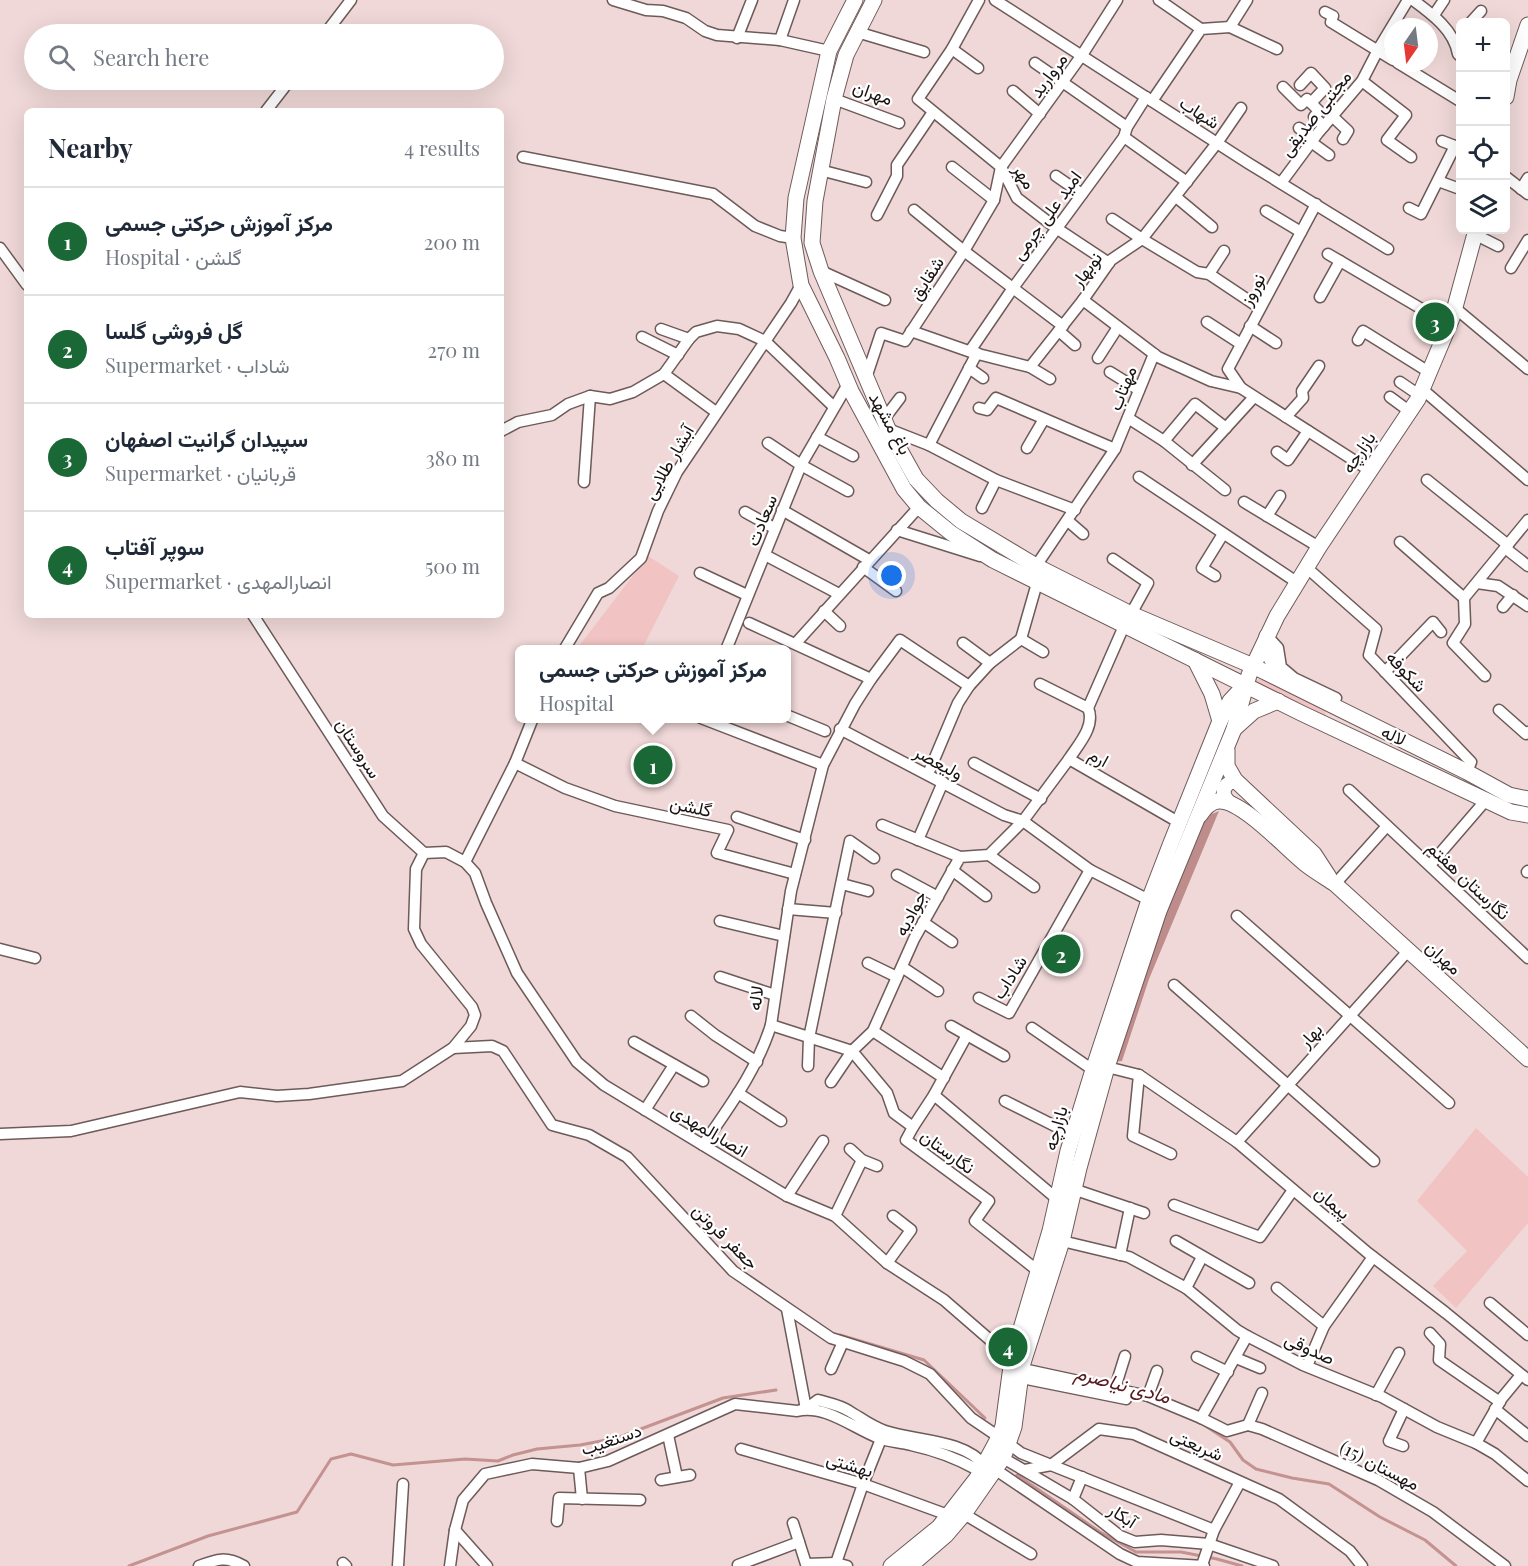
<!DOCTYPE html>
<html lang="en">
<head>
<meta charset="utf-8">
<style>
  :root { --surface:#fff; --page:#f2f2f3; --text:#1f2937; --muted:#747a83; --line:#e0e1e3; --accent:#1b6837 }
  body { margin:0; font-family:"Playfair Display",Vazirmatn,serif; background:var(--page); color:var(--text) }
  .controls { position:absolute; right:18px; top:18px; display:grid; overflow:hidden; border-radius:9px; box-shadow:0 6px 24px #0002 }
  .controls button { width:54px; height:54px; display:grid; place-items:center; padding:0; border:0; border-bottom:2px solid var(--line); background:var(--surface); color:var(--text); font:30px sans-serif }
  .compass { position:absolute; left:1384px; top:18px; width:54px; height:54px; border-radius:50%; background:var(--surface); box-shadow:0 6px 24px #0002; rotate:194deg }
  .you { position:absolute; left:892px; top:576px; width:21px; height:21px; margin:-15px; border:4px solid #fff; border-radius:50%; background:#1a73e8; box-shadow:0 0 0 9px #1a73e833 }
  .badge { display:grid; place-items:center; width:39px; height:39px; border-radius:50%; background:var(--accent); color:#fff; font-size:20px; font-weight:700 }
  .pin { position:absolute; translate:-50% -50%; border:3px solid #fff; box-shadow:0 2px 6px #0006 }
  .popup { position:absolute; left:515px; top:645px; width:276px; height:78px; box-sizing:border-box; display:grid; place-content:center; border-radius:9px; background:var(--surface); filter:drop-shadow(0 2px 4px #0005); font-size:20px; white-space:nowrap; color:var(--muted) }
  .popup b { font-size:22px; color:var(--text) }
  .popup::after { content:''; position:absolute; left:50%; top:100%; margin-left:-12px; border:12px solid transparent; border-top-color:var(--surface) }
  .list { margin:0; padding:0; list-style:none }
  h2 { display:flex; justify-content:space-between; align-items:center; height:78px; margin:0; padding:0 24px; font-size:26px }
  h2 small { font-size:20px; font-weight:400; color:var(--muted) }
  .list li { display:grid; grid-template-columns:39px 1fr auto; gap:18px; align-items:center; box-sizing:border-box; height:108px; padding:0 24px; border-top:2px solid var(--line) }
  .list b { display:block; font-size:22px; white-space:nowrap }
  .list p { margin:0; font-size:20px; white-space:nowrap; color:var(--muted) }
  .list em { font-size:20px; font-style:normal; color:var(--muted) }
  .icon { flex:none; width:33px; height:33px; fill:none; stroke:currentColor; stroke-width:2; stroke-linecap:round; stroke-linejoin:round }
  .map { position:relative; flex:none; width:1528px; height:1566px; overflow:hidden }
  .search { position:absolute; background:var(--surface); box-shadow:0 6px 24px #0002; left:24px; top:24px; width:480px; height:66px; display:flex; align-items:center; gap:15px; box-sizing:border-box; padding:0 21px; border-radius:33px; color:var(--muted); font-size:22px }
  .panel { position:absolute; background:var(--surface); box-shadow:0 6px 24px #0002; left:24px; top:108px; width:480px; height:510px; border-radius:9px }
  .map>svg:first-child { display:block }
</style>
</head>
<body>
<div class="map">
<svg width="1528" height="1566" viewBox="0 0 1528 1566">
  <rect width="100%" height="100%" fill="#efd8d7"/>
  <!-- green -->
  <g fill="#f1c4c3">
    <path d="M648,556L679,576L642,649L576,650Z"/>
    <path d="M1260,679L1278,685L1325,711L1327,719L1261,687L1255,681Z"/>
    <path d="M1476,1128L1528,1177V1223L1456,1308L1433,1286L1467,1251L1417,1201Z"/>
  </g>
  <!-- forest -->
  <path fill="#bd8c8b" d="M1219,811L1149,979L1122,1061L1111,1062L1124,1019L1203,818Z"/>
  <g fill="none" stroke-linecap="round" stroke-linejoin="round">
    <!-- stream -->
    <g stroke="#c39291" stroke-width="3">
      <path d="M840,1335L924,1360L985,1418"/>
      <path d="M1191,1419L1204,1425L1230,1442L1243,1460L1256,1469L1292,1478L1329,1484L1380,1517L1425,1540L1456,1566"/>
      <path d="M1017,1475L1100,1532L1136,1552H1181L1217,1559L1242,1566"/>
      <path d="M129,1566L208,1536L297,1512L331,1459L351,1454L393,1465L465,1459L498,1461L513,1455L537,1449L580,1445L617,1438L723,1398L776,1390"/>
    </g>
    <defs>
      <g id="minor">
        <path d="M613,0L646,10L663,11L686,18L705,31L717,35L780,40L829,51"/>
        <path d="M979,0L952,49L918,99L1001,167L1017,198L1056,228L1109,263"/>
        <path d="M995,0L1248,163L1388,249"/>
        <path d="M1159,0L1201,29"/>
        <path d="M1413,0C1432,14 1454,30 1458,54L1460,56"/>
        <path d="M1325,12L1333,16L1331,22L1393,60"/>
        <path d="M1434,15L1444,0"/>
        <path d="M1471,22L1481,11"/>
        <path d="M1230,27L1277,49"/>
        <path d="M857,32L924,52"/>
        <path d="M325,34L351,0"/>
        <path d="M737,38L752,0"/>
        <path d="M780,40L794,0"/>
        <path d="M952,49L978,68"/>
        <path d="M1035,63L1127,127"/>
        <path d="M1398,63L1460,101"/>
        <path d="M1362,81L1406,115L1387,140L1411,157"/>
        <path d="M1300,85L1311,73L1325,88L1311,103L1319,111L1314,117L1324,126"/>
        <path d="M1283,87L1301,105L1307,99L1311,103"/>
        <path d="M1013,91L1040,114"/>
        <path d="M834,99L899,123"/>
        <path d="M1152,101L1201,29L1230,27L1247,0"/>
        <path d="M266,111L290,80"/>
        <path d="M1332,116L1348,131L1343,139"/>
        <path d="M1299,128L1314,138"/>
        <path d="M1124,137L1187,182"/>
        <path d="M1442,141L1460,148"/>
        <path d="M1311,142L1329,155"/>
        <path d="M523,157L713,194L755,226L780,236L793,238"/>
        <path d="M952,167L994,200"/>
        <path d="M820,170L866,182"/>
        <path d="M1056,176L1082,194"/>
        <path d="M1506,177L1528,194"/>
        <path d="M1438,181L1460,189"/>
        <path d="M1281,183L1318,133L1362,81L1379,48L1408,0"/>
        <path d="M1521,189L1528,178"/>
        <path d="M1176,197L1212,227"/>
        <path d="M1409,208L1421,214L1455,146"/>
        <path d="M914,210L964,251L1063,326"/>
        <path d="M1266,211L1301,232"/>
        <path d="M877,215L897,176V165L933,112"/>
        <path d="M1112,219L1142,239L1197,272L1209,274L1260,308"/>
        <path d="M1474,234L1498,246"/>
        <path d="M0,248L27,285"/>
        <path d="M1328,254L1449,325"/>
        <path d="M1511,268L1528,240"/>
        <path d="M821,271L885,300"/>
        <path d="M1209,274L1224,251"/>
        <path d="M1320,297L1340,261"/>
        <path d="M1083,300L1158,357L1211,381L1241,388L1369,470"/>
        <path d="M1455,308L1528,369"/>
        <path d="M1207,322L1241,344"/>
        <path d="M1250,326L1276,343"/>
        <path d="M661,329L689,339"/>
        <path d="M911,331L974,353L1030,367L1050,379"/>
        <path d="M1059,331L1075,345"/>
        <path d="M642,337L678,355"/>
        <path d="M1358,340L1363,331L1429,372"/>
        <path d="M970,351L1013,288L1124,137L1127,127L1146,97"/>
        <path d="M1098,358L1118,327"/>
        <path d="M1030,367L1083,300L1111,260L1142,239L1217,143L1241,108"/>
        <path d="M969,368L983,378"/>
        <path d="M1110,372L1139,390"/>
        <path d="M664,374L716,412"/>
        <path d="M866,378L881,333L905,341L964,251L994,200L1001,167L1082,55L1117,0"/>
        <path d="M1400,382L1419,395"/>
        <path d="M1241,388L1228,369L1316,204"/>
        <path d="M1422,389L1528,480"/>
        <path d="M1390,397L1409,411"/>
        <path d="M979,408L987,410L996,398L1115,449"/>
        <path d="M1286,417L1303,398L1302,391L1319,366"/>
        <path d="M1128,418L1164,441L1225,490"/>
        <path d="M884,419L900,398"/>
        <path d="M888,429L929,445L996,480L1075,510"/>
        <path d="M501,431L518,422L552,415L568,404L590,396L610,399L633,392L664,374L689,339L696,332L717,326L739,329L765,341L833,406"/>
        <path d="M817,437L853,456"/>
        <path d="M1164,441L1195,404L1226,428"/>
        <path d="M768,443L801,465L848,491"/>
        <path d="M929,445L977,353"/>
        <path d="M1027,448L1044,419"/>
        <path d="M1277,452L1288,460L1308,431"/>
        <path d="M1192,465L1254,397"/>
        <path d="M1139,477L1298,583"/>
        <path d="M1427,480L1508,545"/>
        <path d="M584,482L590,396"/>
        <path d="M1244,502L1319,547"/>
        <path d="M982,508L996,480"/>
        <path d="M782,510L869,560"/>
        <path d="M745,512L774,528"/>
        <path d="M1267,516L1280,496"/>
        <path d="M1068,521L1083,534"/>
        <path d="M897,530L980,556"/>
        <path d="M1400,542L1464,598"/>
        <path d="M1505,548L1528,566"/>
        <path d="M765,555L839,594"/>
        <path d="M1113,559L1148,583L1131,614"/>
        <path d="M1036,566L1115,449L1154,354"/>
        <path d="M863,567L896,591"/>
        <path d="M1307,568L1376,629L1369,655L1471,762L1467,772"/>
        <path d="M700,573L747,595"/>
        <path d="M1215,576L1202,568L1223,534"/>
        <path d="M1037,583L1021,639L1043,652"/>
        <path d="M1477,583L1498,586L1528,606"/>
        <path d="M1503,607L1513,595"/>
        <path d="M824,611L840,626"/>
        <path d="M253,615L383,816L424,853L446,852L465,862L475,873L486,903L517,973L577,1062L604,1085L787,1196L835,1216L887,1263L944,1300L1012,1359"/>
        <path d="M749,623L871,679"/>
        <path d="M1267,636L1278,648L1281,667L1294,678L1336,698"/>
        <path d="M796,643L919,507"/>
        <path d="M564,650L598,593L609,588L641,558L658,511L677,472L791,303L801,285"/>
        <path d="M726,650L801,465L848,384"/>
        <path d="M990,663L1021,639"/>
        <path d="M1385,672L1433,622L1441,632"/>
        <path d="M1485,676L1453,643L1465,624L1464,598L1528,520"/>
        <path d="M1040,684L1088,708L1124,626"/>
        <path d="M1499,710L1526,734L1528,732"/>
        <path d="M786,715L825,731"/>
        <path d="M701,718L823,765"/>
        <path d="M840,729L1004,815L1023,821L1090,870L1149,900"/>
        <path d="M1069,759C1078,745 1096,726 1088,708"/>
        <path d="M515,763L565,788L615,806L728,830L717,853L795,874"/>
        <path d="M974,763L1041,799"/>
        <path d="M928,774L958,703L969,686L990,663L963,643"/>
        <path d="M1349,790L1528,958"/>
        <path d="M737,817L805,840"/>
        <path d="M882,825L960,857"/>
        <path d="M918,840L943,782"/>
        <path d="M989,855L1034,887"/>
        <path d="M465,862L515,763L533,718"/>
        <path d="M1430,865L1486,800"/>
        <path d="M952,870L986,896"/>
        <path d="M1527,872L1528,871"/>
        <path d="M897,875L938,897"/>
        <path d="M842,884L868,891"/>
        <path d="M1335,884L1387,826"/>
        <path d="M788,909L836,913"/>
        <path d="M1237,916L1449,1103"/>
        <path d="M720,921L784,936"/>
        <path d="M923,922L952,942"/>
        <path d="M0,949L35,958"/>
        <path d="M868,963L897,977"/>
        <path d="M902,967L938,991"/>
        <path d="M720,977L775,995"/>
        <path d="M1174,985L1374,1161"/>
        <path d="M979,998L1009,1013L1090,870"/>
        <path d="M691,1016L715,1035L757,1062"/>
        <path d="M771,1025L852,1051L887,1093L894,1113L913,1127L906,1140L989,1201L975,1221L1038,1271"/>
        <path d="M951,1026L1004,1056"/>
        <path d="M1032,1028L1093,1070"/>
        <path d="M873,1031L944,1078"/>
        <path d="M634,1042L703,1081"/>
        <path d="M453,1048L492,1046L503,1051L552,1125L589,1135L627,1157L733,1271L831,1338L904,1361L930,1374L971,1418L999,1437"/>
        <path d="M808,1066L809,1038L850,841L874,858"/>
        <path d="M1107,1067L1139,1075L1237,1142L1368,1253L1446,1313L1528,1380"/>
        <path d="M1139,1075L1133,1136L1171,1154"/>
        <path d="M831,1082L852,1051L873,1031L914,939L960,857L989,855L1023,821L1069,759L1180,823"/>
        <path d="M738,1093L781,1121"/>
        <path d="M934,1095L1057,1199"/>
        <path d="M1005,1101L1073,1135"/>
        <path d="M645,1110L674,1065"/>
        <path d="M913,1127L934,1095L967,1035"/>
        <path d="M0,1134L71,1131L240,1092L277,1096L309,1094L402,1081L453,1048L471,1026L475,1015L472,1007L421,944L414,929L416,869L424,853"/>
        <path d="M1237,1142L1408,951"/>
        <path d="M703,1145C729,1107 757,1070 771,1025L791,891L823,765L855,704L871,679L900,640L969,686"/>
        <path d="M850,1149L862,1160L877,1166"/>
        <path d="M1073,1189L1144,1213"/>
        <path d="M787,1196L823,1141"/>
        <path d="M1174,1205L1260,1237L1293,1190"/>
        <path d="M835,1216L862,1160"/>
        <path d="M1062,1241L1129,1257L1186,1288L1237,1330L1247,1336L1303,1365L1382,1397L1437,1427L1476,1443L1502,1398L1521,1375"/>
        <path d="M1176,1241L1249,1283"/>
        <path d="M1120,1255L1130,1208"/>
        <path d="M887,1263L911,1230L893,1216"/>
        <path d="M1186,1288L1202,1257"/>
        <path d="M1277,1288L1324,1326"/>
        <path d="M1490,1303L1528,1335"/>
        <path d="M787,1309L806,1409"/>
        <path d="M1430,1333L1440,1344L1439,1360L1500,1402"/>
        <path d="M1197,1357L1228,1372"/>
        <path d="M1236,1358L1260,1368"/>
        <path d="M1307,1366L1324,1326L1373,1257"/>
        <path d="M831,1369L843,1342"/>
        <path d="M1115,1388L1125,1356"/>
        <path d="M1376,1395L1399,1353"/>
        <path d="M1148,1396L1157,1371"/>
        <path d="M1126,1399L1022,1378L1023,1369L1148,1396L1201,1418L1227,1431L1248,1425L1262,1429L1378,1480L1433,1512L1505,1566"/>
        <path d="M1495,1409L1528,1436"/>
        <path d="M1201,1418L1247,1336"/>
        <path d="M1248,1425L1262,1393"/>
        <path d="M668,1435L677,1477"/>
        <path d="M1476,1443L1495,1454L1528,1481"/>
        <path d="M1009,1444L1021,1453L1051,1465L1099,1429L1134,1434L1279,1499L1350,1551L1362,1566"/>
        <path d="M1403,1446L1389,1441L1404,1409"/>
        <path d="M741,1449L863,1484L948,1515"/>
        <path d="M1003,1458L1073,1499L1120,1536L1135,1542L1161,1540L1209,1544L1273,1566"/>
        <path d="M579,1468L582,1499"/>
        <path d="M996,1470L1120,1554L1137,1562L1204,1566"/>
        <path d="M1025,1470L1051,1465L1214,1530"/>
        <path d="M661,1480L690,1475"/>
        <path d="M1073,1499L1082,1477"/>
        <path d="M964,1514L1031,1554"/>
        <path d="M557,1521L559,1498L640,1500"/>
        <path d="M793,1523L806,1564L836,1563L847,1566"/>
        <path d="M455,1530L487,1566"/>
        <path d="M343,1563L346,1566"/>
        <path d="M836,1563L863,1484L881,1439"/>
        <path d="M738,1565L799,1542"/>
        <path d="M1202,1565L1214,1530L1240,1482"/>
        <path d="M199,1566C217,1559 226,1556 244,1566"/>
        <path d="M398,1566L403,1484"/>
        <path d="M450,1566L455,1530L463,1500L485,1474L532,1464L579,1468L608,1461L735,1404L797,1411C825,1404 853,1428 879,1438C889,1442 900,1442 911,1445C934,1450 956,1458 976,1469L985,1466C964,1439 915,1441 885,1431C871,1426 861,1418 849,1411C840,1405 828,1403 818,1400L806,1409"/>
      </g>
      <path id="tertiary" d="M1230,803C1220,794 1222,785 1235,780"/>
      <g id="secondary">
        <path d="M855,0L829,51L796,198L793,238L801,285L837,358L851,391L904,489L919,507L951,533L993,560L1301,713L1511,812L1528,815"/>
        <path d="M874,0L846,55L834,99L815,201L812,243L821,271L888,429L916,479L937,501L961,521L1036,566L1131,614L1253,666L1467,772L1509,795L1528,799"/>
        <path d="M1506,97L1509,80L1528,25"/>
        <path d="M1267,636L1271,658L1285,681"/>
        <path d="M1195,660L1212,694L1220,721"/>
        <path d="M1234,729L1254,711L1278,701"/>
        <path d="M1227,750V766L1235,780L1314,854L1329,877"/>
        <path d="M1200,815C1204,809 1209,802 1218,801C1242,799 1288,851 1308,866C1316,872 1326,878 1335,884L1528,1059"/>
        <path d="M891,1566L939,1527L977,1478L999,1437L1003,1426L1012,1359L1050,1231L1068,1151L1093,1070L1149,900L1171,843L1220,721L1230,701L1244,686"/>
        <path d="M910,1566L946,1535L964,1514L1003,1458L1014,1427L1022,1366L1062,1241L1079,1168L1107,1067L1159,911L1234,729L1249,675L1277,616L1319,547L1418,399L1452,318L1476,230"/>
      </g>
    </defs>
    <!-- minor casing -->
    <use href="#minor" stroke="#6d5a59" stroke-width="13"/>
    <!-- tertiary casing -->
    <use href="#tertiary" stroke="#6d5a59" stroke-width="16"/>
    <!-- secondary casing -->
    <use href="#secondary" stroke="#6d5a59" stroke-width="17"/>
    <!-- minor -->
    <use href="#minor" stroke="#fff" stroke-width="10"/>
    <!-- tertiary -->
    <use href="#tertiary" stroke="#fff" stroke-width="14"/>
    <!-- secondary -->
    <use href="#secondary" stroke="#fff" stroke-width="15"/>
  </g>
  <g text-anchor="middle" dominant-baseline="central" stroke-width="4.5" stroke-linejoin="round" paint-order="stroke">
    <!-- street labels -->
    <g font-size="18" fill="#1a1212" stroke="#fff">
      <text transform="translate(1048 75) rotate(-54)">مروارید</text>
      <text transform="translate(873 92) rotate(20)">مهران</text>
      <text transform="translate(1200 112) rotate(33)">شهاب</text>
      <text transform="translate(1315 113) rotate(-52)">مجتبی صدیقی</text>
      <text transform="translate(1025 176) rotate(58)">مهر</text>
      <text transform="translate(1046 215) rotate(-54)">امید علی چرمی</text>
      <text transform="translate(1086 269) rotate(-53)">نوبهار</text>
      <text transform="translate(926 278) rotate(-57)">شقایق</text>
      <text transform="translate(1252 289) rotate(-62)">نوروز</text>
      <text transform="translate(1122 388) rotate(-68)">مهتاب</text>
      <text transform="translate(891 423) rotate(61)">باغ مشهد</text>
      <text transform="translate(1358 452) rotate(-56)">بازارچه</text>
      <text transform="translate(668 462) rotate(-60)">آبشار طلایی</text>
      <text transform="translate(761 520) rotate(-68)">سعادت</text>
      <text transform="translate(1407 671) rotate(46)">شکوفه</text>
      <text transform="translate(1394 735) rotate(25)">لاله</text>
      <text transform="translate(359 748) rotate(57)">سروستان</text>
      <text transform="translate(1099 757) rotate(29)">ارم</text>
      <text transform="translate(939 762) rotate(28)">ولیعصر</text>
      <text transform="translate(691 806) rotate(12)">گلشن</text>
      <text transform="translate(1469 880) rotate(43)">نگارستان هفتم</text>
      <text transform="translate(910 913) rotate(-62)">جوادیه</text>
      <text transform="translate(1444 957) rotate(42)">مهران</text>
      <text transform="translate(1009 977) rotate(-57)">شاداب</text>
      <text transform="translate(755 998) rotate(-82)">لاله</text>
      <text transform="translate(1310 1035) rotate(-48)">بهار</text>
      <text transform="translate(1055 1128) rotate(-74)">بازارچه</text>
      <text transform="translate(710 1130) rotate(31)">انصارالمهدی</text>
      <text transform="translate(948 1151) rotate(36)">نگارستان</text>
      <text transform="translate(1333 1202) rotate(40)">پیمان</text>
      <text transform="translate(726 1236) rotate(45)">جعفر فروتن</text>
      <text transform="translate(1310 1348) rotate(25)">صدوقی</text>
      <text transform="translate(611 1439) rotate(-19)">دستغیب</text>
      <text transform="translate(1197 1444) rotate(24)">شریعتی</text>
      <text transform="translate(850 1464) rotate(17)">بهشتی</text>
      <text transform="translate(1380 1465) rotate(27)">مهستان (15)</text>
      <text transform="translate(1123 1515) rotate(33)">آبکار</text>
    </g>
    <!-- water labels -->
    <g font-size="20" font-style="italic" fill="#591b1f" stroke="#fff">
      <text transform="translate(1123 1383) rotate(15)">مادی نیاصرم</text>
    </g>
  </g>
</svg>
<div class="controls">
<button>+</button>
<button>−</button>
<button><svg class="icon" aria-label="locate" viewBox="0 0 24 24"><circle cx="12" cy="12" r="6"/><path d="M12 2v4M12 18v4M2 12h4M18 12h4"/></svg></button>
<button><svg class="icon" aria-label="layers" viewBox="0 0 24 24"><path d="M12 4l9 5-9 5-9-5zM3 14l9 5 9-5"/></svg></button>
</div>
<svg class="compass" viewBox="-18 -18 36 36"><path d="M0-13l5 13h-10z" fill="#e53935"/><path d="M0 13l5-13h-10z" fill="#747a83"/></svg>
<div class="you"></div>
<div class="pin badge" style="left:653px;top:765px">1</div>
<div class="popup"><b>مرکز آموزش حرکتی جسمی</b>Hospital</div>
<div class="pin badge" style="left:1061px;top:954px">2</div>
<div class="pin badge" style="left:1435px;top:322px">3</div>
<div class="pin badge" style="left:1008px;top:1347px">4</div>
<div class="search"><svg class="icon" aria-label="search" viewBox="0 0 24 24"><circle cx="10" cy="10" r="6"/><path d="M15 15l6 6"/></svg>Search here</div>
<section class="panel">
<h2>Nearby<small>4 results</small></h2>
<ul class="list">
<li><span class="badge">1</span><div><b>مرکز آموزش حرکتی جسمی</b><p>Hospital · گلشن</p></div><em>200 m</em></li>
<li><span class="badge">2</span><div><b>گل فروشی گلسا</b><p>Supermarket · شاداب</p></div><em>270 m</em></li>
<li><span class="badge">3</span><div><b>سپیدان گرانیت اصفهان</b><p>Supermarket · قربانیان</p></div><em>380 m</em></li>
<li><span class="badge">4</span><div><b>سوپر آفتاب</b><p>Supermarket · انصارالمهدی</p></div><em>500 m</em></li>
</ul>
</section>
</div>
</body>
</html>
